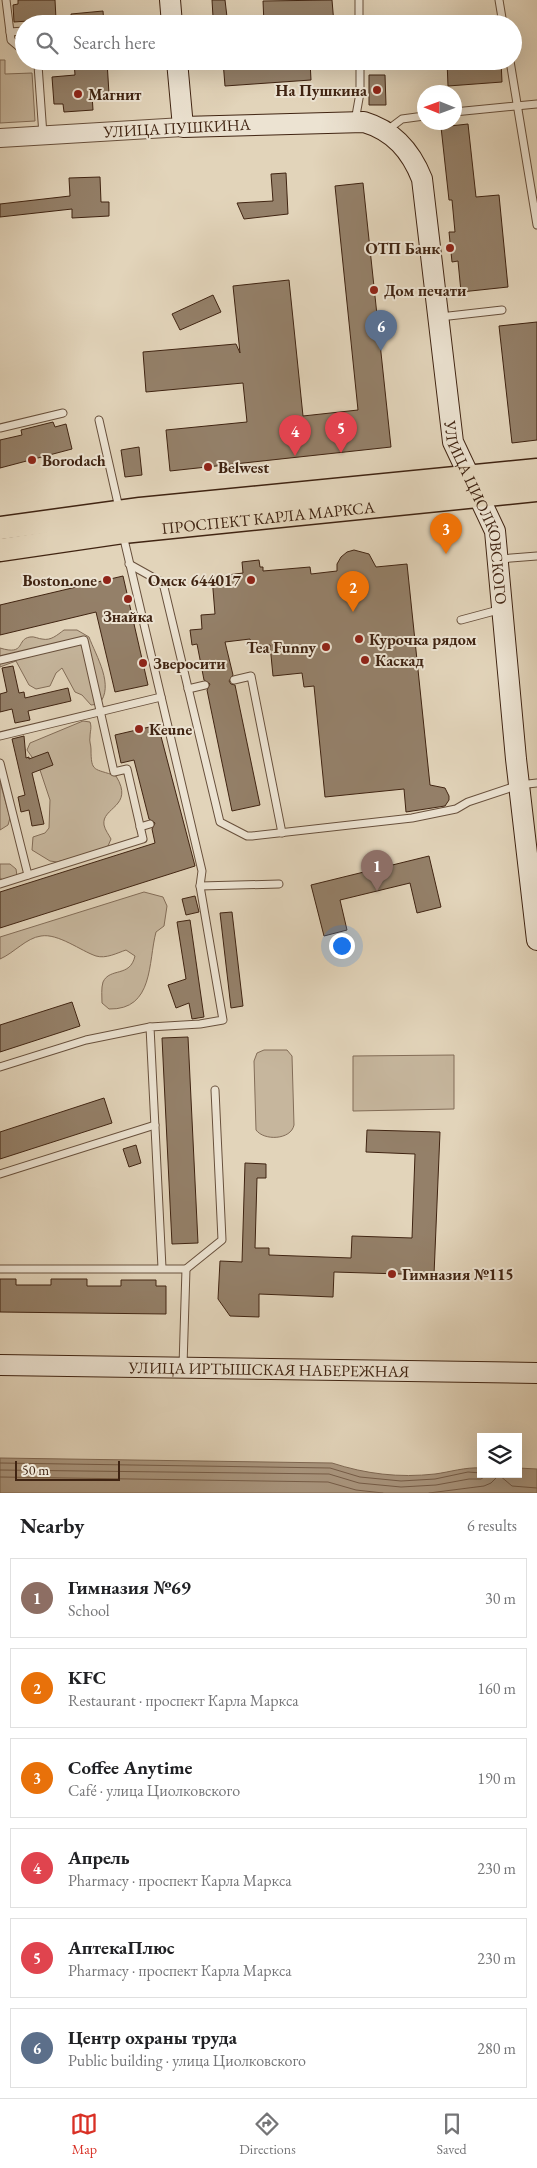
<!DOCTYPE html>
<html lang="en">
<head>
<meta charset="utf-8">
<style>
  :root { --surface:#fff; --page:#f2f2f2; --text:#202124; --muted:#757577; --line:#e0e0e0; --accent:#d93025 }
  body { margin:0; font-family:"EB Garamond",serif; background:var(--page); color:var(--text) }
  .controls { position:absolute; right:15px; bottom:15px; display:grid; overflow:hidden; border-radius:0px; box-shadow:0 5px 20px #0002 }
  .controls button { width:45px; height:45px; display:grid; place-items:center; padding:0; border:0; border-bottom:1px solid var(--line); background:var(--surface); color:var(--text); font:25px sans-serif }
  .compass { position:absolute; left:417px; top:85px; width:45px; height:45px; border-radius:50%; background:var(--surface); box-shadow:0 5px 20px #0002; rotate:271deg }
  .scale { position:absolute; left:15px; bottom:12px; width:105px; box-sizing:border-box; padding-left:5px; border:2px solid #402412; border-top:0; font-size:14px; line-height:18px; white-space:nowrap; color:#402412; -webkit-text-stroke:4px #ece3d2; paint-order:stroke }
  .you { position:absolute; left:341px; top:945px; width:18px; height:18px; margin:-12px; border:4px solid #fff; border-radius:50%; background:#1a73e8; box-shadow:0 0 0 8px #1a73e833 }
  .badge { display:grid; place-items:center; width:32px; height:32px; border-radius:50%; background:var(--accent); color:#fff; font-size:16px; font-weight:700 }
  .pin { position:absolute; translate:-50% -41px; filter:drop-shadow(0 1px 2px #0008) }
  .pin::after { content:''; position:absolute; top:26px; width:18px; height:15px; background:inherit; clip-path:polygon(0 0,100% 0,50% 100%) }
  .list { margin:0; padding:0; list-style:none }
  h2 { display:flex; justify-content:space-between; align-items:center; height:65px; margin:0; padding:0 20px; font-size:21px }
  h2 small { font-size:16px; font-weight:400; color:var(--muted) }
  .list li { display:grid; grid-template-columns:32px 1fr auto; gap:15px; align-items:center; box-sizing:border-box; height:80px; margin:0 10px 10px; padding:0 10px; border:1px solid var(--line); border-radius:0px }
  .list b { display:block; font-size:19px; white-space:nowrap }
  .list p { margin:0; font-size:16px; white-space:nowrap; color:var(--muted) }
  .list em { font-size:16px; font-style:normal; color:var(--muted) }
  .icon { flex:none; width:28px; height:28px; fill:none; stroke:currentColor; stroke-width:2; stroke-linecap:round; stroke-linejoin:round }
  .map { position:relative; flex:none; width:537px; height:1493px; overflow:hidden }
  .search { position:absolute; background:var(--surface); box-shadow:0 5px 20px #0002; left:15px; right:15px; top:15px; height:55px; display:flex; align-items:center; gap:12px; box-sizing:border-box; padding:0 18px; border-radius:28px; color:var(--muted); font-size:19px }
  .sheet { height:605px; background:var(--surface) }
  nav { display:flex; justify-content:space-around; align-items:center; box-sizing:border-box; height:70px; border-top:1px solid var(--line); background:var(--surface); font-size:14px; color:var(--muted) }
  nav a { display:grid; justify-items:center; gap:2px }
  nav .on { color:var(--accent) }
  .map>svg:first-child { display:block }
</style>
</head>
<body>
<div class="map">
<svg width="537" height="1493" viewBox="0 0 537 1493">
  <rect width="100%" height="100%" fill="#e2d4ba"/>
  <filter id="stains"><feTurbulence type="fractalNoise" baseFrequency=".004" numOctaves="4"/><feColorMatrix values="0 0 0 0 .2 0 0 0 0 .09 0 0 0 0 .02 0 0 0 .5 -.17"/></filter>
  <radialGradient id="worn" r=".72"><stop offset=".6" stop-color="#630" stop-opacity="0"/><stop offset="1" stop-color="#630" stop-opacity=".3"/></radialGradient>
  <!-- green -->
  <g fill="#c6b69d" stroke="#836d58">
    <path d="M0,60H5V74L32,73L35,121L0,123Z"/>
    <path d="M64,630H77L89,637C96,656 115,686 99,704L91,705L82,695L75,692L62,668L56,673L50,686L36,689L29,685L16,661L0,667V648C26,656 16,639 30,637C34,636 39,639 42,639C51,641 57,635 64,630Z"/>
    <path d="M83,721L90,722C92,728 90,731 90,737C89,741 91,745 91,749C91,773 94,768 116,776C135,807 101,807 104,825C105,830 109,835 111,839L108,846L101,850L57,862L50,861L32,850L33,837L45,833L49,828L50,800L39,767L27,750L30,743Z"/>
    <path d="M0,782L10,818L8,825L0,830Z"/>
    <path d="M0,864H10L16,869L17,876L3,880L0,878Z"/>
    <path d="M144,892L163,897L167,906L164,926L156,932C148,962 154,1010 109,1009L102,1003C102,997 101,988 103,982C110,967 130,978 135,956L126,950C117,953 106,959 96,956C81,951 58,933 41,936C26,938 14,953 0,959V937Z"/>
    <path d="M264,1050H287L292,1056L294,1125C291,1140 264,1141 256,1130L254,1061L257,1053Z"/>
    <path d="M454,1055V1109L353,1111V1056Z"/>
  </g>
  <!-- water -->
  <path fill="#ab9881" stroke="#806a55" d="M0,1458L332,1463C366,1474 399,1478 435,1474C450,1472 465,1467 481,1468V1474H518V1468L537,1469V1493H0Z"/>
  <g fill="none" stroke-linecap="round" stroke-linejoin="round">
    <!-- shore -->
    <g stroke="#765e4a" stroke-width="1">
      <path d="M0,1463L330,1468L360,1477L401,1481L435,1479L468,1472L481,1473"/>
      <path d="M0,1470L329,1474L359,1483L401,1487L436,1485L469,1479H481L489,1474"/>
      <path d="M0,1477L328,1482L356,1490L383,1493"/>
      <path d="M429,1493L484,1486L491,1483L499,1475L512,1486L537,1488"/>
    </g>
  </g>
  <!-- building -->
  <g fill="#948069" stroke="#402412">
    <path d="M18,0H55L56,19L14,22L13,5L18,4Z"/>
    <path d="M212,0H225L227,17H213Z"/>
    <path d="M332,0L334,24H264L263,1Z"/>
    <path d="M103,11L104,24H72L71,14Z"/>
    <path d="M74,61H107L109,94L92,95L93,110L64,112L63,104H54L52,77L75,75Z"/>
    <path d="M223,61H310L311,80L225,86Z"/>
    <path d="M447,61H501L502,82L448,86Z"/>
    <path d="M369,75H385L386,105H369Z"/>
    <path d="M468,124L476,197L499,195L508,287L461,292L458,261L452,262L449,232H455L452,200H449L441,127Z"/>
    <path d="M286,173L288,214L244,219L237,203L273,201L271,174Z"/>
    <path d="M100,177L101,202H109V216L72,218V209L0,217V204L70,196L69,178Z"/>
    <path d="M363,183L391,447L170,471L166,430L247,422L243,383L146,392L143,352L236,344L240,353L233,286L289,280L303,416L358,410L335,186Z"/>
    <path d="M213,295L221,312L180,330L172,314Z"/>
    <path d="M537,322V440L512,443L499,326Z"/>
    <path d="M53,422L55,427L66,424L72,449L0,468V440L22,435L21,430Z"/>
    <path d="M139,447L142,475L125,477L121,450Z"/>
    <path d="M354,550L369,554L376,567L407,564L430,785L445,788L449,796V800L445,806L406,812L404,789L325,797L314,686L304,687L302,673L273,676L270,645L251,647L250,639L225,642L233,675L229,681L231,684L235,685L260,805L232,811L207,690L210,684L204,680L197,644L192,645L190,630L202,629L201,615L215,614L212,577L243,573L242,562L259,560L260,567H263V571L310,567L311,574L337,571V564L341,557L347,552Z"/>
    <path d="M123,576L148,685L115,692L96,612L0,635V605Z"/>
    <path d="M13,666L19,693L24,692L25,698L68,688L71,701L28,711L30,720L15,723L12,709L0,712V694L7,692L2,668Z"/>
    <path d="M158,725L195,866L0,928V892L155,843L152,829L155,823L149,819L134,760L121,763L115,735Z"/>
    <path d="M24,736L26,758L29,757V759L48,752L53,765L32,773L44,824L32,826L29,810L21,812L18,797L25,795L12,739Z"/>
    <path d="M429,856L441,907L417,913L410,883L340,900L347,930L324,936L311,885Z"/>
    <path d="M195,896L199,912L186,915L182,899Z"/>
    <path d="M232,912L243,1006L231,1008L220,913Z"/>
    <path d="M190,920L204,1017L192,1019L189,1003L176,1008L168,985L186,979L177,922Z"/>
    <path d="M72,1002L80,1026L0,1052V1025Z"/>
    <path d="M188,1037L198,1243L172,1244L162,1038Z"/>
    <path d="M104,1098L112,1123L0,1159V1132Z"/>
    <path d="M367,1130L440,1132L434,1275L334,1272L333,1297L259,1294V1317L230,1316L218,1299L220,1261L242,1262L245,1163L266,1164V1178H257L255,1248H269V1255L351,1258L352,1236L412,1238L415,1154L366,1152Z"/>
    <path d="M136,1145L141,1163L129,1167L123,1149Z"/>
    <path d="M0,1279H16V1285H51V1279H87V1286H121V1280H156V1286H166V1314L0,1312Z"/>
  </g>
  <g fill="none" stroke-linecap="round" stroke-linejoin="round">
    <defs>
      <g id="service">
        <path d="M6,0L11,40L24,51"/>
        <path d="M499,0L503,24"/>
        <path d="M359,24V0"/>
        <path d="M10,32L24,31"/>
        <path d="M34,61L38,65L43,135"/>
        <path d="M510,61L537,225"/>
        <path d="M454,112L537,104"/>
        <path d="M355,121L360,93V61"/>
        <path d="M386,131L402,119L424,116"/>
        <path d="M440,317L502,310"/>
        <path d="M99,420L119,508"/>
        <path d="M0,428L63,413"/>
        <path d="M123,535L202,871L200,886L223,1020L200,1024L150,1027L162,1268"/>
        <path d="M500,559L537,556"/>
        <path d="M129,564L163,583L220,822L247,836H252L412,818L456,809L468,802L519,785L537,783"/>
        <path d="M461,620L502,609"/>
        <path d="M0,660L84,640L114,772L127,769L143,839L0,884"/>
        <path d="M234,680L251,676L282,833"/>
        <path d="M188,689L205,685"/>
        <path d="M0,736L161,697"/>
        <path d="M0,763L28,875"/>
        <path d="M140,827L150,824"/>
        <path d="M200,886L279,884"/>
        <path d="M0,1067L86,1040L150,1027"/>
        <path d="M0,1174L155,1125"/>
        <path d="M0,1269H186L222,1240L215,1090"/>
        <path d="M183,1366L186,1269"/>
      </g>
      <path id="tertiary" d="M0,138L183,127"/>
      <g id="secondary">
        <path d="M170,0L172,24"/>
        <path id="s1" d="M177,61L183,127L364,122C394,131 411,151 422,179L453,442L495,531L516,759L537,940"/>
        <path id="s2" d="M0,1365L537,1373"/>
      </g>
      <g id="primary">
        <path d="M0,528L140,509L537,470"/>
        <path id="s3" d="M0,550L123,532L537,490"/>
      </g>
    </defs>
    <!-- service casing -->
    <use href="#service" stroke="#68503c" stroke-width="9"/>
    <!-- tertiary casing -->
    <use href="#tertiary" stroke="#68503c" stroke-width="20"/>
    <!-- secondary casing -->
    <use href="#secondary" stroke="#402412" stroke-width="22"/>
    <!-- primary casing -->
    <use href="#primary" stroke="#402412" stroke-width="25"/>
    <!-- service -->
    <use href="#service" stroke="#ece3d2" stroke-width="7"/>
    <!-- tertiary -->
    <use href="#tertiary" stroke="#ece3d2" stroke-width="18"/>
    <!-- secondary -->
    <use href="#secondary" stroke="#ece3d2" stroke-width="20"/>
    <!-- primary -->
    <use href="#primary" stroke="#e2d4ba" stroke-width="22"/>
  </g>
  <!-- markers -->
  <g fill="#8f2418" stroke="#ece3d2" stroke-width="2">
    <circle cx="377" cy="90" r="5"/>
    <circle cx="78" cy="94" r="5"/>
    <circle cx="450" cy="248" r="5"/>
    <circle cx="374" cy="290" r="5"/>
    <circle cx="32" cy="460" r="5"/>
    <circle cx="208" cy="467" r="5"/>
    <circle cx="107" cy="580" r="5"/>
    <circle cx="251" cy="580" r="5"/>
    <circle cx="128" cy="599" r="5"/>
    <circle cx="359" cy="639" r="5"/>
    <circle cx="326" cy="647" r="5"/>
    <circle cx="365" cy="660" r="5"/>
    <circle cx="143" cy="663" r="5"/>
    <circle cx="139" cy="729" r="5"/>
    <circle cx="392" cy="1274" r="5"/>
  </g>
  <g text-anchor="middle" dominant-baseline="central" stroke-width="4" stroke-linejoin="round" paint-order="stroke">
    <!-- poi labels -->
    <g font-size="16" font-weight="bold" fill="#402412" stroke="#ece3d2" text-anchor="start">
      <text x="367" y="90" text-anchor="end">На Пушкина</text>
      <text x="88" y="94">Магнит</text>
      <text x="440" y="248" text-anchor="end">ОТП Банк</text>
      <text x="384" y="290">Дом печати</text>
      <text x="42" y="460">Borodach</text>
      <text x="218" y="467">Belwest</text>
      <text x="97" y="580" text-anchor="end">Boston.one</text>
      <text x="241" y="580" text-anchor="end">Омск 644017</text>
      <text x="128" y="616" text-anchor="middle">Знайка</text>
      <text x="369" y="639">Курочка рядом</text>
      <text x="316" y="647" text-anchor="end">Tea Funny</text>
      <text x="375" y="660">Каскад</text>
      <text x="153" y="663">Зверосити</text>
      <text x="149" y="729">Keune</text>
      <text x="402" y="1274">Гимназия №115</text>
    </g>
    <!-- street labels -->
    <g font-size="16" fill="#402412" stroke="#ece3d2">
      <text transform="translate(177 128) rotate(-3)">УЛИЦА ПУШКИНА</text>
      <text stroke="none"><textPath href="#s1" startOffset="672">УЛИЦА ЦИОЛКОВСКОГО</textPath></text>
      <text stroke="none"><textPath href="#s3" startOffset="270">ПРОСПЕКТ КАРЛА МАРКСА</textPath></text>
      <text stroke="none"><textPath href="#s2" startOffset="269">УЛИЦА ИРТЫШСКАЯ НАБЕРЕЖНАЯ</textPath></text>
    </g>
  </g>
  <rect width="100%" height="100%" filter="url(#stains)"/>
  <rect width="100%" height="100%" fill="url(#worn)"/>
</svg>
<div class="controls">
<button><svg class="icon" aria-label="layers" viewBox="0 0 24 24"><path d="M12 4l9 5-9 5-9-5zM3 14l9 5 9-5"/></svg></button>
</div>
<svg class="compass" viewBox="-18 -18 36 36"><path d="M0-13l5 13h-10z" fill="#e53935"/><path d="M0 13l5-13h-10z" fill="#757577"/></svg>
<div class="scale">50 m</div>
<div class="you"></div>
<div class="pin badge" style="left:377px;top:891px;background:#8d6e63">1</div>
<div class="pin badge" style="left:353px;top:612px;background:#e8710a">2</div>
<div class="pin badge" style="left:446px;top:554px;background:#e8710a">3</div>
<div class="pin badge" style="left:295px;top:456px;background:#e0444e">4</div>
<div class="pin badge" style="left:341px;top:453px;background:#e0444e">5</div>
<div class="pin badge" style="left:381px;top:351px;background:#5c6f8a">6</div>
<div class="search"><svg class="icon" aria-label="search" viewBox="0 0 24 24"><circle cx="10" cy="10" r="6"/><path d="M15 15l6 6"/></svg>Search here</div>
</div>
<section class="sheet">
<h2>Nearby<small>6 results</small></h2>
<ul class="list">
<li><span class="badge" style="background:#8d6e63">1</span><div><b>Гимназия №69</b><p>School</p></div><em>30 m</em></li>
<li><span class="badge" style="background:#e8710a">2</span><div><b>KFC</b><p>Restaurant · проспект Карла Маркса</p></div><em>160 m</em></li>
<li><span class="badge" style="background:#e8710a">3</span><div><b>Coffee Anytime</b><p>Café · улица Циолковского</p></div><em>190 m</em></li>
<li><span class="badge" style="background:#e0444e">4</span><div><b>Апрель</b><p>Pharmacy · проспект Карла Маркса</p></div><em>230 m</em></li>
<li><span class="badge" style="background:#e0444e">5</span><div><b>АптекаПлюс</b><p>Pharmacy · проспект Карла Маркса</p></div><em>230 m</em></li>
<li><span class="badge" style="background:#5c6f8a">6</span><div><b>Центр охраны труда</b><p>Public building · улица Циолковского</p></div><em>280 m</em></li>
</ul>
</section>
<nav>
<a class="on"><svg class="icon" aria-label="map" viewBox="0 0 24 24"><path d="M3 6l6-2 6 2 6-2v14l-6 2-6-2-6 2zM9 4v14M15 6v14"/></svg>Map</a>
<a><svg class="icon" aria-label="directions" viewBox="0 0 24 24"><path d="M12 3l9 9-9 9-9-9zM9 14v-3h6M13 9l2 2-2 2"/></svg>Directions</a>
<a><svg class="icon" aria-label="saved" viewBox="0 0 24 24"><path d="M7 4h10v16l-5-4-5 4z"/></svg>Saved</a>
</nav>
</body>
</html>
